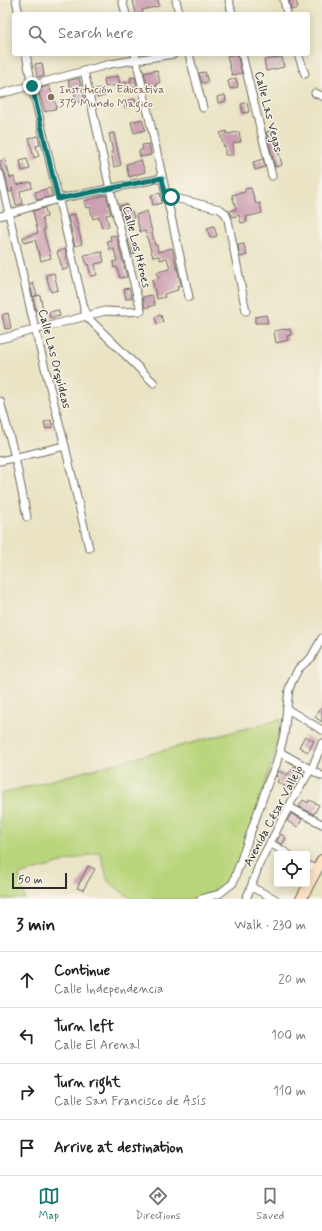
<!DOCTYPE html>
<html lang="en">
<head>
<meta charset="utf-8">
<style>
  :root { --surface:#fff; --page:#f2f2f2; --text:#222; --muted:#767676; --line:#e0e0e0; --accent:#0f766e }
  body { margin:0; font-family:Mynerve,sans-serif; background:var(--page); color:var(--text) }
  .controls { position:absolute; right:12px; bottom:12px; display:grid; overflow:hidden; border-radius:4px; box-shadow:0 2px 10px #0003 }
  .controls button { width:36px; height:36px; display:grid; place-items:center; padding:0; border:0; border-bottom:1px solid var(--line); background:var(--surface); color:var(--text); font:20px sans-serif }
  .scale { position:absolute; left:12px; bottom:10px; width:55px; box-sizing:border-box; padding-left:4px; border:2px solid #2b2b2b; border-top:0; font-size:11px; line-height:14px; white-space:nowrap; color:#2b2b2b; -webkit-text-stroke:3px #f7f3e8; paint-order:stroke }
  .stop { position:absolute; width:12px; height:12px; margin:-9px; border:3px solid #0f766e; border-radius:50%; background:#fff }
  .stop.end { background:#0f766e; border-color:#fff; box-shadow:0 1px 4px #0008 }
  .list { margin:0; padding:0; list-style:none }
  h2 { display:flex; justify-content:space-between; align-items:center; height:52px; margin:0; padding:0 16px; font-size:17px }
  h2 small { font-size:13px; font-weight:400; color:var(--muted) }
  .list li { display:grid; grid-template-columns:26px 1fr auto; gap:12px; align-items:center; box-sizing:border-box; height:56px; padding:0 16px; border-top:1px solid var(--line) }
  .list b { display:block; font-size:15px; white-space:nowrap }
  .list p { margin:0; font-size:13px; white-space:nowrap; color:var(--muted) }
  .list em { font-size:13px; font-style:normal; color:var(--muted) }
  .icon { flex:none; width:22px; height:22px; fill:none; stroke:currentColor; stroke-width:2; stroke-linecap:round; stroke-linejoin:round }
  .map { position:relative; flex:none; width:322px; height:899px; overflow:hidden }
  .search { position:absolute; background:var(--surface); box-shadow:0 2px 10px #0003; left:12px; right:12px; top:12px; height:44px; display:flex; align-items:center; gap:10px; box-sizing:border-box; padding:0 14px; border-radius:4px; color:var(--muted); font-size:15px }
  .sheet { height:276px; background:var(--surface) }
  nav { display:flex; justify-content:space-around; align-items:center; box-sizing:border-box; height:56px; border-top:1px solid var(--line); background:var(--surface); font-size:11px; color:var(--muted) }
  nav a { display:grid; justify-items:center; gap:2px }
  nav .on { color:var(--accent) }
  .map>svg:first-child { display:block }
</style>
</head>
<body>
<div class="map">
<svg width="322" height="899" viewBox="0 0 322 899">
  <rect width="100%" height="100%" fill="#f7f3e8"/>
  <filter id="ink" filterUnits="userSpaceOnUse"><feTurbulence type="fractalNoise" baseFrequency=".025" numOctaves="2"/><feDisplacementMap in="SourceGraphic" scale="8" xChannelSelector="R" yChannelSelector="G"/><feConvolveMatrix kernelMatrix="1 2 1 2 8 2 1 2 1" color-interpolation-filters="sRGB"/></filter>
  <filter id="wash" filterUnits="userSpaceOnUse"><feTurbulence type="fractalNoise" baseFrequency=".012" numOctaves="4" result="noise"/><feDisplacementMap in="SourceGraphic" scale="16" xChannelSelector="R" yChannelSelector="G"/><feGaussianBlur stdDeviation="0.9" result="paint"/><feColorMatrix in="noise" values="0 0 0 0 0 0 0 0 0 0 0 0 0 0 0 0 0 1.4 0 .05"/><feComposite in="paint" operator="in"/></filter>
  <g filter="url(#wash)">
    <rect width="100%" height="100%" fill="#eae4c5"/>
    <!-- green -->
    <path fill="#b9d57b" stroke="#728053" d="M281,719L277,746L260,802L231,882L217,892L201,896L197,899H131L108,881L100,852L19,875L25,899H0V794Z"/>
    <g id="blocks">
      <!-- building -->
      <g fill="#cb9bb0">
        <path d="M133,0H158L159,6L142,10L143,14H136Z"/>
        <path d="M289,0H296L298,8L291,10Z"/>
        <path d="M237,54L242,73L232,75L227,56Z"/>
        <path d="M282,57L284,67L266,71L264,60Z"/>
        <path d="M42,63L44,76L37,77L35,64Z"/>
        <path d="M157,70L160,82L156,84L157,87L149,89V87L148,88L144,73Z"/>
        <path d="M205,72L208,82L202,83L199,73Z"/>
        <path d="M118,76L120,84L131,81L130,78L135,77L137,86L118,93L116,85L105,87L104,79Z"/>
        <path d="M79,78L85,101L77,102L73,87L71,88L68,81Z"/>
        <path d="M236,78L238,87L230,89L228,81Z"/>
        <path d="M49,86L57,108L45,112L38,89Z"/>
        <path d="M103,88L105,96L97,98L95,90Z"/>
        <path d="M225,95L226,101L218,103L217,97Z"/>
        <path d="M135,99L137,105L125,108L124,102Z"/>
        <path d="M247,102L249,112L243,113L241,104Z"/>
        <path d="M142,119L145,130L134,133L131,122Z"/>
        <path d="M226,131L227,134L239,132L241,142L233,143V155H225V146L224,147L220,133Z"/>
        <path d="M273,131L282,165L275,167L266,132Z"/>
        <path d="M114,133L121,165L114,167L111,152H113L109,134Z"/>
        <path d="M38,136L40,145L36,146L39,156L34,158L29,138Z"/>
        <path d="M149,144L151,155L140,157L139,151L143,149L142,145Z"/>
        <path d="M5,159L10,178L14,177L16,185L31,182L32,188L20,191L22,204L16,205L12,188V192H9L5,173L1,169L0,164V161Z"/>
        <path d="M27,159L30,169L22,171L20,161Z"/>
        <path d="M263,159L265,167L255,170L253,162Z"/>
        <path d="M141,160L145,172L129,177L126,164Z"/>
        <path d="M50,188L52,196L37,200L35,192Z"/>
        <path d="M251,188L256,204L260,203L262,213L246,217L247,222L241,223L239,215L232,217L230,211L236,209L232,195L245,192V189Z"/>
        <path d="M160,193L162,203L153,205L151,195Z"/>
        <path d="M106,195L111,214L106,215L109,226L102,228L99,217L93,219L90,207L86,208L84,201Z"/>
        <path d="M126,204L129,212L132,211L134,218L123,221L119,206Z"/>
        <path d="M45,208L47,217L42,218L45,230H43L51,258L41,261L35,240L24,243L23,237L38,233L33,211Z"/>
        <path d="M147,211L155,245H157L158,252L172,248L181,285L177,286L178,290L164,294L165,297L157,299L152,280L159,278L157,272L170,269L167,258L160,260L159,256L153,257L145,231L140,232L136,215Z"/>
        <path d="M75,214L82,244L75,246L68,216Z"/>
        <path d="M214,226L217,236L210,238L207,228Z"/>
        <path d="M116,235L127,277L120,278L117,267L114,268L113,262L117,261L114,249L110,250L107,241L111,240L110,236Z"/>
        <path d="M131,239L135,254L132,255L128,240Z"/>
        <path d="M244,244L247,255L240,257L238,245Z"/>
        <path d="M65,249L67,257L66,258L69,268L63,270L57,252Z"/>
        <path d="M102,252L104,262L95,264L97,275L91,276L88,264L87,265L84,255Z"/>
        <path d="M54,273L58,290L51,292L46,275Z"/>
        <path d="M33,283L37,295L33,297L30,285Z"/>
        <path d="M129,288L132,298L126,299L124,289Z"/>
        <path d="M40,295L43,310L36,311L33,297Z"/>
        <path d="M152,295L155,305L145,308L143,297Z"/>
        <path d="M58,310L60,316L50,318L49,312Z"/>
        <path d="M8,313L11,328L5,329L2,315Z"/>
        <path d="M161,315L163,322L157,324L155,317Z"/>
        <path d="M266,315L268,323H255V317Z"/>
        <path d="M285,329V330L290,329L291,335L287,336L288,340L276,343L274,331Z"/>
        <path d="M51,420L53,427L46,429L44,422Z"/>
        <path d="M322,707V722L315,717Z"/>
        <path d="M305,736L314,741L308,752L299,747Z"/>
        <path d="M295,766L301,770L293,780L297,782L292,790L277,782L279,778L276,776L279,771L287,775Z"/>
        <path d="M303,800L308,803L309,800L319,805L314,814L299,807Z"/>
        <path d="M291,814L302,819L298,827L287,821Z"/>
        <path d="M281,834L286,838L282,845L277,841Z"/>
        <path d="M88,866L95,869L83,890L77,888Z"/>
      </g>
    </g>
  </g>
  <g filter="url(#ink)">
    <use href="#blocks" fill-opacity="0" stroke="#6e6c61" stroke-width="1"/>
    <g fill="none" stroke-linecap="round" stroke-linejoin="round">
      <defs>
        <g id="minor">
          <path d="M16,0L19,14"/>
          <path d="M122,0L126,14"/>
          <path d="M176,0L179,14"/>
          <path d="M229,0L232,14"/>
          <path d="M284,0L287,14"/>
          <path d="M26,54L32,86L86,316L154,383"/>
          <path d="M135,54L189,297"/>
          <path d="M189,54L203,108"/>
          <path d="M242,54L272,176"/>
          <path d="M298,54L305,74"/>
          <path d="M315,93L322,96"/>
          <path d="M0,94L110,64L174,54"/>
          <path d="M0,174L35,329L65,446L89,548"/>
          <path d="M166,197H171L220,209L225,213L228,220L246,311"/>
          <path d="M0,216L58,199L162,178"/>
          <path d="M0,339L105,311L123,312L141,311L110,189L84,71"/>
          <path d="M0,401L15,457L27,517"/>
          <path d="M0,461L65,446"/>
          <path d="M287,709L322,730"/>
          <path d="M280,752L322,776"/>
          <path d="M289,807L322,824"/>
          <path d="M270,843L288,854"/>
          <path d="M307,865L317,870"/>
          <path d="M251,887L275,899"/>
          <path d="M201,899L219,894L233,883L269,780L276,765L284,735L289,689L293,679L299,668L311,658L322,638"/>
          <path d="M246,899L251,887L260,862L294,797L313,766L322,743"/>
        </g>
        <path id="secondary" d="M301,899L322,860"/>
      </defs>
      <!-- minor casing -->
      <use href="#minor" stroke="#6e6c61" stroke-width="9"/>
      <!-- secondary casing -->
      <use href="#secondary" stroke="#6e6c61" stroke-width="12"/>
      <!-- minor -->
      <use href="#minor" stroke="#fff" stroke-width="7"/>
      <!-- secondary -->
      <use href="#secondary" stroke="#fee4c5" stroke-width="10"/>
    </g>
  </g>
  <g fill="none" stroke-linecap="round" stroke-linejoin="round" filter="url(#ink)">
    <!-- route -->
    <path stroke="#0f766e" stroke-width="5" d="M32,86L58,199L162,178L166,198L171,197"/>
  </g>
  <!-- markers -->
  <circle fill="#8d6e63" stroke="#f7f3e8" stroke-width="1.5" cx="51" cy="97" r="4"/>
  <g text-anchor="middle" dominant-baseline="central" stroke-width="3" stroke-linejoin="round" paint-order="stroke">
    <!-- education labels -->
    <g font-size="12" fill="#785e54" stroke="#f7f3e8" text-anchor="start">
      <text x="59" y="90">Institución Educativa<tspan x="59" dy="14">379 Mundo Magico</tspan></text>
    </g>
    <!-- street labels -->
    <g font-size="12" fill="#2b2b2b" stroke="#f7f3e8">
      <text transform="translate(268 112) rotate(76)">Calle Las Vegas</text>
      <text transform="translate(136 247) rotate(76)">Calle Los Héroes</text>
      <text transform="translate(54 359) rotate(76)">Calle Las Orquídeas</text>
      <text transform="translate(274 816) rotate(-62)">Avenida César Vallejo</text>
    </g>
  </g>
</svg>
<div class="controls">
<button><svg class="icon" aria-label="locate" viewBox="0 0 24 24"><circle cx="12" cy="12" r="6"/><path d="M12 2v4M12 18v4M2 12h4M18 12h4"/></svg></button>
</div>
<div class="scale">50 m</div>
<div class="stop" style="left:171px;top:197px"></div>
<div class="stop end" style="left:32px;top:86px"></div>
<div class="search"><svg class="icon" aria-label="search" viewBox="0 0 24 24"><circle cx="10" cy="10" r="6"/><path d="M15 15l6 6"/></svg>Search here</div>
</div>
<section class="sheet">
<h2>3 min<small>Walk · 230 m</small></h2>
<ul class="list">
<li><svg class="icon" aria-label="ahead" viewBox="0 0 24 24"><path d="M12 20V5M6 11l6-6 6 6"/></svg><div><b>Continue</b><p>Calle Independencia</p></div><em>20 m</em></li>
<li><svg class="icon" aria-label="left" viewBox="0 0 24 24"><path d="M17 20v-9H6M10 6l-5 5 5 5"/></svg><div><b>Turn left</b><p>Calle El Arenal</p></div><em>100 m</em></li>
<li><svg class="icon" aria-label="right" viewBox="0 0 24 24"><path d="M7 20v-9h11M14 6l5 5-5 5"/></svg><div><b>Turn right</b><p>Calle San Francisco de Asís</p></div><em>110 m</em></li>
<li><svg class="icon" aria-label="arrive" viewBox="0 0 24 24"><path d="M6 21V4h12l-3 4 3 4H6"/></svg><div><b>Arrive at destination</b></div></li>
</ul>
</section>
<nav>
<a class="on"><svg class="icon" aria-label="map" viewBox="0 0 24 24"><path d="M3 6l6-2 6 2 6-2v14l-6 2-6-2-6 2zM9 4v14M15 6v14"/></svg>Map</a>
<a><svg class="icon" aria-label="directions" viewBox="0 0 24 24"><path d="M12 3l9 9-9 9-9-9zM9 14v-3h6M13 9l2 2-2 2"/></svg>Directions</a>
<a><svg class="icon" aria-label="saved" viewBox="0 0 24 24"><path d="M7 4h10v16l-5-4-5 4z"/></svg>Saved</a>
</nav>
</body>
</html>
